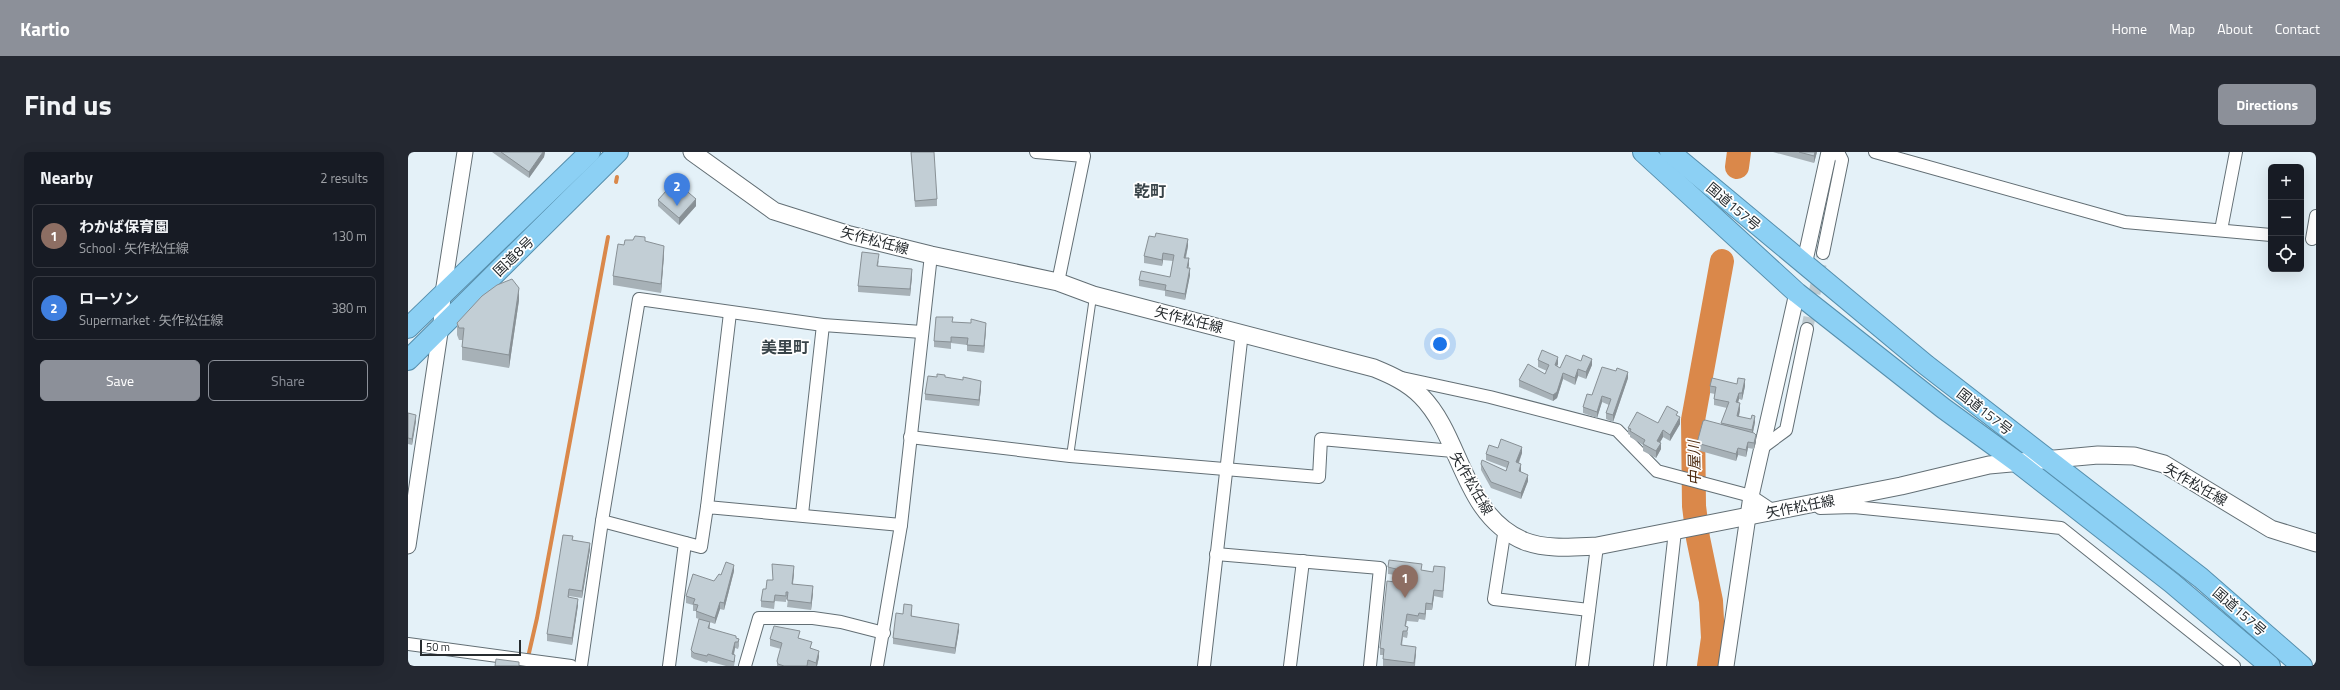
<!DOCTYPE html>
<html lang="en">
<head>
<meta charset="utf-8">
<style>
  :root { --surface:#171b24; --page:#242831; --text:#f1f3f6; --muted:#9ea1a6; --line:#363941; --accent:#8c9099 }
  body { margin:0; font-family:"Titillium Web","Noto Sans JP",sans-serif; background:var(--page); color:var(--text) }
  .controls { position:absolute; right:12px; top:12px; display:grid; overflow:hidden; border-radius:6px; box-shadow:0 4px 16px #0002 }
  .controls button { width:36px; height:36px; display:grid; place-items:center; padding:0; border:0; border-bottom:1px solid var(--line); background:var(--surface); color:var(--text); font:20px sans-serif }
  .scale { position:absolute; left:12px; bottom:10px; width:101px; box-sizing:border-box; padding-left:4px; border:2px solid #272c2f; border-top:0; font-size:11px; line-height:14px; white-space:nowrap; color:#272c2f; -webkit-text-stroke:3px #fff; paint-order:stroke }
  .you { position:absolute; left:1032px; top:192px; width:14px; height:14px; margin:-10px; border:3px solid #fff; border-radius:50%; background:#1a73e8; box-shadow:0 0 0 6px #1a73e833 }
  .badge { display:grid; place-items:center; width:26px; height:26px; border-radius:50%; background:var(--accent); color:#fff; font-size:13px; font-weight:700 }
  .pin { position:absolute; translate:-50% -33px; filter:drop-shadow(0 1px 2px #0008) }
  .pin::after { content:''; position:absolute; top:21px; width:14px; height:12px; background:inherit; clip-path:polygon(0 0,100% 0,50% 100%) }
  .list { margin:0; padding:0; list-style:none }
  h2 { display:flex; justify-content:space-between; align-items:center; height:52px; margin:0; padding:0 16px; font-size:17px }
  h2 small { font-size:13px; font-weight:400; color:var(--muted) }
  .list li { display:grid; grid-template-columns:26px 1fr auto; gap:12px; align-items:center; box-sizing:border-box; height:64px; margin:0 8px 8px; padding:0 8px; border:1px solid var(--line); border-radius:6px }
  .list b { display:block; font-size:15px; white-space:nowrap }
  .list p { margin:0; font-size:13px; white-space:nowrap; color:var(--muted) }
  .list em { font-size:13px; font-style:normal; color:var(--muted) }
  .actions { display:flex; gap:8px; padding:12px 16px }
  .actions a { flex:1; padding:9px 0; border:1px solid var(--accent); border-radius:6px; text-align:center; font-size:14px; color:var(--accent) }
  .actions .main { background:var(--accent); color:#fff }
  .icon { flex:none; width:22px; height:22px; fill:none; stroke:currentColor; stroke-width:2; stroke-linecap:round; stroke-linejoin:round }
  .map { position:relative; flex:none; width:1908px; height:514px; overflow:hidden; border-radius:6px }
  header { display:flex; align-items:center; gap:24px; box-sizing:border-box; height:56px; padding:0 20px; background:var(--accent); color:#fff }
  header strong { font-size:19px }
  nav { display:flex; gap:22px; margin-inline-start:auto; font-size:14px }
  .intro { display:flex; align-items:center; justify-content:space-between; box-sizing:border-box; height:96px; padding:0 24px }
  h1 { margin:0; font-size:28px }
  .button { padding:10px 18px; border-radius:6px; background:var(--accent); color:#fff; font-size:14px; font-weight:700 }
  main { display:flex; gap:24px; padding:0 24px }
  aside { flex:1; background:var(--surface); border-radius:6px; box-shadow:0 4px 16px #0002 }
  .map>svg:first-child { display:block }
</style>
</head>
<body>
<header>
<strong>Kartio</strong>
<nav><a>Home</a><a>Map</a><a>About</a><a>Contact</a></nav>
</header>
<div class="intro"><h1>Find us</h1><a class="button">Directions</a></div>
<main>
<aside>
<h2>Nearby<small>2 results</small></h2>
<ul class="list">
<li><span class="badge" style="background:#8d6e63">1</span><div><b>わかば保育園</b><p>School · 矢作松任線</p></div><em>130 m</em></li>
<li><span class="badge" style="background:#3f7fe0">2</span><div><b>ローソン</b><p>Supermarket · 矢作松任線</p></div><em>380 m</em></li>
</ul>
<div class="actions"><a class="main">Save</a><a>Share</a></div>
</aside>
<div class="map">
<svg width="1908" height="514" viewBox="0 0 1908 514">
  <rect width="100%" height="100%" fill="#e4f1f8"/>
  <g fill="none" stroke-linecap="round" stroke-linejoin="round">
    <!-- stream -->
    <g stroke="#da884a" stroke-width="4">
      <path d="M208,30L209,25"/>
      <path d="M118,514L129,466L200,85"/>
    </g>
    <!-- river -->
    <g stroke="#da884a" stroke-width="24">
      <path d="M1329,15L1331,0"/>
      <path d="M1301,514L1305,486L1303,449L1290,386L1286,354L1285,268L1314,109"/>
    </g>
    <!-- minor-tunnel -->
    <path stroke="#becad0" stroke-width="12" stroke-dasharray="12 6" stroke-linecap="butt" d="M1399,177L1415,101"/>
    <defs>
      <path id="service" d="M662,304L685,145"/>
      <g id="minor">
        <path d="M628,0L676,4L650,130"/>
        <path d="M1467,0L1717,70L1863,83"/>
        <path d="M1813,78L1828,0"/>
        <path d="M1904,87L1908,64"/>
        <path d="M1415,101L1434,8L1430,0"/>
        <path d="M994,226L1082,245L1209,278L1249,319L1343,344L1364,358H1370"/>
        <path d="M502,285L662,304L911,325L913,287L1045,299"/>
        <path d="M1355,295L1378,278L1399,177"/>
        <path d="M299,355L322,161"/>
        <path d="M1412,356L1446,355L1653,376L1826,514"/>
        <path d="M394,362L415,173"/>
        <path d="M493,373L299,355L293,395L194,369L231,147L415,173L514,180"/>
        <path d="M1097,376L1086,447L1181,458"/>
        <path d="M808,402L972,416L962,514"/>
        <path d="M0,492L163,514"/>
        <path d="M173,514L194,369"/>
        <path d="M261,514L277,391"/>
        <path d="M337,514L351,466H405L433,470L476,481"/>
        <path d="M469,514L493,373L523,103"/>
        <path d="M796,514L834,180"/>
        <path d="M882,514L895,409"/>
        <path d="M1174,514L1189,394"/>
        <path d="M1252,514L1267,379"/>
      </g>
      <g id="tertiary">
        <path d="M1396,113L1421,0"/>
        <path d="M0,394L33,174L35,141L57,0"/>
        <path d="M1318,514L1343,344L1389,141"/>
      </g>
      <path id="secondary" d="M284,0L366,59L442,83L523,103L650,130L685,143L966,216C983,223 999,230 1013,244C1054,285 1054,363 1116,389C1139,398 1165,395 1189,394L1493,334L1581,313L1690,303L1726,304L1756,312L1863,377L1908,391"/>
      <g id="trunk">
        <path d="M1235,0L1389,141L1535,256L1609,310L1764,431L1862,514"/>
        <path d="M1262,0L1518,213L1793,426L1894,514"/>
        <path d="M0,176L182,0"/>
        <path d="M0,208L210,0"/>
      </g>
    </defs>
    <!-- service casing -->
    <use href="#service" stroke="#636f75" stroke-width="8"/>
    <!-- minor casing -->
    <use href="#minor" stroke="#636f75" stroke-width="14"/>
    <!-- tertiary casing -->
    <use href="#tertiary" stroke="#636f75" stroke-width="17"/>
    <!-- secondary casing -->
    <use href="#secondary" stroke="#636f75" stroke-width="19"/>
    <!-- trunk casing -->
    <use href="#trunk" stroke="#568fad" stroke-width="22"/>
    <!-- service -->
    <use href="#service" stroke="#fff" stroke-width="6"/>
    <!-- minor -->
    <use href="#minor" stroke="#fff" stroke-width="12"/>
    <!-- tertiary -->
    <use href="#tertiary" stroke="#fff" stroke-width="15"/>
    <!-- secondary -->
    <use href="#secondary" stroke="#fff" stroke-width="17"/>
    <!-- trunk -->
    <use href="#trunk" stroke="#8cd0f4" stroke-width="20"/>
  </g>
  <!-- wall -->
  <g fill="#a7b1b7">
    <path d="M84,0H137L136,5L121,26Z"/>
    <path d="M503,0L529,47V54L507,55Z"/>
    <path d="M1365,0H1409L1406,11Z"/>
    <path d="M250,48L288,54L271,73L250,54Z"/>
    <path d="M237,89L256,103L253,141L205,133V124L216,93Z"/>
    <path d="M780,94L778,106L781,113L780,116L782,123L777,148L757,144V139L731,134V128L762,125L765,109L755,108L754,114L736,111V104Z"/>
    <path d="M471,108L470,114L504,124L502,144L450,140V134Z"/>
    <path d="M111,148L101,216L54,208V195L55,188H51L49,183V171Z"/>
    <path d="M545,170L578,177L576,201L559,199V193L543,191V197L526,195V189Z"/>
    <path d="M1130,208L1150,212L1149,214L1152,216L1173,209L1184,213L1178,227L1170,224L1167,233L1155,227L1149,246L1145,249L1111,235V228L1137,222L1139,219L1130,215Z"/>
    <path d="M537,226L573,236L571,254L517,248V242Z"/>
    <path d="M1220,226L1205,270L1198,267V261L1201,253L1194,250L1189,266L1175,261V255L1184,243Z"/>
    <path d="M1302,234H1337L1334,248L1331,247L1330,251L1332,258L1331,265L1347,270L1345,281L1348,290L1346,297L1340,296L1338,305L1330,303L1328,309L1289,298V291L1313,272L1319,256L1306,253V247L1307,242L1302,241Z"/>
    <path d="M0,261L8,269L4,293L0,292Z"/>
    <path d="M1250,271L1272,272L1262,289L1255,285L1252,290L1253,297L1248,306L1235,299V293L1222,285V283L1220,282V276Z"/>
    <path d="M1090,296L1114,301L1111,311L1113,319V320L1120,329L1113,347L1083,336L1073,318V312L1098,319L1099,316L1078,308V302Z"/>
    <path d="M165,388L182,397L174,446L161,444V445L170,453L164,493L139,489V482Z"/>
    <path d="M980,415L1037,421L1035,446L1026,444L1024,458H1018L1017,468L1011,467L1010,470L999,469L998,474L1000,481L999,486L995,485L994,494L1008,502L1007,514H975V503H972V496L987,430L988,423L980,422Z"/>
    <path d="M326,419L316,458L312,457L307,472L302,470V477L331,487V494L330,497L327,496L326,503L327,509L326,514H318L300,509L299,511L286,507L283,505V498L291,467L288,466V459H285V453L278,451V444L306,429L313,423Z"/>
    <path d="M386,421L385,432L405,441L403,458L379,455L380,447H378V450L367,449L366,457L353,455V449L358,437L365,428Z"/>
    <path d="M504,459V464L551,478L547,502L485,492V486Z"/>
    <path d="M392,486L404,497L411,505L409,514H369V509L373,497L362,494V487Z"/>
  </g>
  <!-- shaded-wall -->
  <g fill="#889095">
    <path d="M135,0H137L136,5L121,26V20Z"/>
    <path d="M1407,0H1409L1406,11V4Z"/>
    <path d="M288,47V54L271,73V66Z"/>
    <path d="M780,87V94L776,112V106Z"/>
    <path d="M256,94V103L253,141V132Z"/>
    <path d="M755,101V108L754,114V108Z"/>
    <path d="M781,106V113L779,122V116Z"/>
    <path d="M782,116V123L777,148V142Z"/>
    <path d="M504,117V124L502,144V137Z"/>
    <path d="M111,136V148L101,216V203Z"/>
    <path d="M578,171V177L576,201V194Z"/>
    <path d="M1150,205V212L1147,220V213Z"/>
    <path d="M1184,207V213L1178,227V220Z"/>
    <path d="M1170,217V224L1167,233V226Z"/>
    <path d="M1220,220V226L1205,270V263Z"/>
    <path d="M1155,221V227L1149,246L1145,249V243Z"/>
    <path d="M1337,227V234L1334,248V241Z"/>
    <path d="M573,229V236L571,254V248Z"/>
    <path d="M1331,241V247L1328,257V250Z"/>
    <path d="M1194,244V250L1189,266V260Z"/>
    <path d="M1332,251V258L1329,271V264Z"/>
    <path d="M8,263V269L4,293V287Z"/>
    <path d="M1347,264V270L1344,284V278Z"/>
    <path d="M1272,265V272L1262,289V283Z"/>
    <path d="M1255,278V285L1249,296V289Z"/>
    <path d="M1348,283V290L1346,297V291Z"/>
    <path d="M1340,290V296L1338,305V298Z"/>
    <path d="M1253,291V297L1248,306V299Z"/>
    <path d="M1114,295V301L1108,317V310Z"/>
    <path d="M1330,296V303L1328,309V302Z"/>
    <path d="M1113,312V319L1111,326V319Z"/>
    <path d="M1120,323V329L1113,347V341Z"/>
    <path d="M182,391V397L174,446V439Z"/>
    <path d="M326,413V419L316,458V451Z"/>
    <path d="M386,414V421L384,438V432Z"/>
    <path d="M405,434V441L403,458V451Z"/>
    <path d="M1026,438V444L1024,458V452Z"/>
    <path d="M170,447V453L164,493V486Z"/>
    <path d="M312,450V457L307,472V466Z"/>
    <path d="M1018,451V458L1017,468V462Z"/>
    <path d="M551,472V478L547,502V496Z"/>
    <path d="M327,490V496L324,509V502Z"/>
    <path d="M1008,495V502L1006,514V511Z"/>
    <path d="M411,499V505L409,514H408V511Z"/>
  </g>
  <!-- building -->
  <g fill="#c2ced5" stroke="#889095">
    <path d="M93,0H135L121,20Z"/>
    <path d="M503,0H526L529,47L507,49Z"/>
    <path d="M1391,0H1407L1406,4Z"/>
    <path d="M267,29L288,47L271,66L250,48Z"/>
    <path d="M748,81L780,87L776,106H781L779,116H782L777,142L757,138L758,133L731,128L733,119L762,125L766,103L755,101L754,108L736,104L741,84L747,85Z"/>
    <path d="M227,84L237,85V89L256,94L253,132L205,124L210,92L216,93L217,88H225Z"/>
    <path d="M454,100L471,102L469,114L504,117L502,137L450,134Z"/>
    <path d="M104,127L111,136L101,203L54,195L56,176H51L49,171L74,144L89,133Z"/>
    <path d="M528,165H545L544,170L563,171V167L578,171L576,194L559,193L560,186L543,185V190L526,189Z"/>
    <path d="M1134,198L1150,205L1147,213L1152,216L1158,203L1173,209L1175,203L1184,207L1178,220L1170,217L1167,226L1155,221L1149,240L1145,243L1111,228L1120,212L1137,222L1141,213L1130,208Z"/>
    <path d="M1194,215L1208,219L1209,216L1220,220L1205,263L1198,261L1203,247L1194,244L1189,260L1175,255L1179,242L1184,243Z"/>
    <path d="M529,222L537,223V225L555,228V225L573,229L571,248L517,242L520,224L529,225Z"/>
    <path d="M1304,226L1329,232L1330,226L1337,227L1334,241H1331L1328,250L1332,251L1329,264L1343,267L1344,263L1347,264L1344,278L1313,271L1321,250L1306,247L1308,235L1302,234Z"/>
    <path d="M1259,254L1270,260L1268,263L1272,265L1262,283L1255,278L1249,289L1253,291L1248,299L1235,292L1237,288L1222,279L1223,277L1220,276L1229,260L1250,271Z"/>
    <path d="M0,261L8,263L4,287L0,286Z"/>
    <path d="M1297,268L1346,281L1348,283L1346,291L1340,290L1338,298L1330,296L1328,302L1289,291L1295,269Z"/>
    <path d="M1093,287L1114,295L1108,310L1113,312L1111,319L1120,323L1113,341L1083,330L1073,312L1074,308L1098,319L1101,310L1078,302L1081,293L1090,296Z"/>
    <path d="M155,383L165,384L164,388L182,391L174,439L161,437L160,445L170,447L164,486L139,482Z"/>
    <path d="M981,408L1014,412L1013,418L1025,420L1026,414L1037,415L1035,439L1026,438L1024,452L1018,451L1017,462L1011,461L1010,464L999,462L997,474L1000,475L999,479H995L993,493L1008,495L1006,511L975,507L976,497L972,496L979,429L987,430L988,417L980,415Z"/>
    <path d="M318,410L326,413L316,451L312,450L307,466L288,459L290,453L285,452L287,447L278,444L285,422L306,429L311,422L313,423Z"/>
    <path d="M364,412L386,414L384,432L405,434L403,451L379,448L380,440H378V444L367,443L366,450L353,449L355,437H358L359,428H365Z"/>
    <path d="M496,452L504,453L503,464L551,472L547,496L485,486L488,461L495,462Z"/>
    <path d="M291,467L302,470L300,476L328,484V486L331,487L330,490H327L324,502L327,503L326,510L300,502L299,504L286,501L283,498Z"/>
    <path d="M366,474L392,479L390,486L404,490L402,496L411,499L408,511L400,508L399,514H376L370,512L369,509L374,491L362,487Z"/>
    <path d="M88,507L111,510V514H87Z"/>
  </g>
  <g text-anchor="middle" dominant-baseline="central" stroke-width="3.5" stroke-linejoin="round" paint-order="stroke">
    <!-- street labels -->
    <g font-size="14" fill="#272c2f" stroke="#fff">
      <text transform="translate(1326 54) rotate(40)">国道157号</text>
      <text transform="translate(467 88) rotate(15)">矢作松任線</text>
      <text transform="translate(105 104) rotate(-44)">国道8号</text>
      <text transform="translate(781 167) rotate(14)">矢作松任線</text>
      <text transform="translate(1577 259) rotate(38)">国道157号</text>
      <text transform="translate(1064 331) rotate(60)">矢作松任線</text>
      <text transform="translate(1788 332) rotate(30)">矢作松任線</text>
      <text transform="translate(1392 354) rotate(-11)">矢作松任線</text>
      <text transform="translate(1832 459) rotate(41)">国道157号</text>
    </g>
    <!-- water labels -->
    <g font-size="15" font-style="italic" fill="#4f2d13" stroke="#fff">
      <text transform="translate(1286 311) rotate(-91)">中屋川</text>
    </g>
    <!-- quarter labels -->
    <g font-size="16" font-weight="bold" fill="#394449" stroke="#fff">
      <text x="742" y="39">乾町</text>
      <text x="377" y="195">美里町</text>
    </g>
  </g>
</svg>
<div class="controls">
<button>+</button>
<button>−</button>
<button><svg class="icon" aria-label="locate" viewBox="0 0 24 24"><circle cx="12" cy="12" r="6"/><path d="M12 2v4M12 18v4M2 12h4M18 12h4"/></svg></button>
</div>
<div class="scale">50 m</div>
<div class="you"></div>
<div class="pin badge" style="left:997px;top:446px;background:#8d6e63">1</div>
<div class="pin badge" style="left:269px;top:54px;background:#3f7fe0">2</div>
</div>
</main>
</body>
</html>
